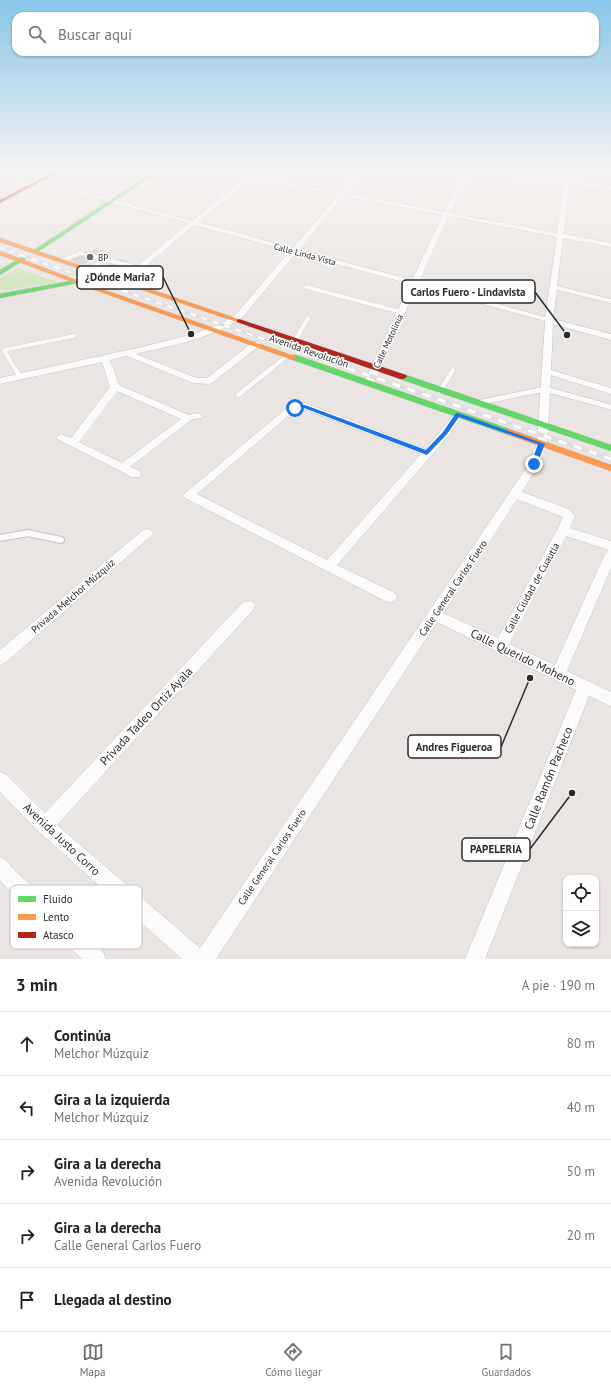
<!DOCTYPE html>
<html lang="es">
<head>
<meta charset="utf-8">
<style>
  :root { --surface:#fff; --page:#f2f2f2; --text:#202124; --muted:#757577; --line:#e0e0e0; --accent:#6e6c6b }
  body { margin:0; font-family:"PT Sans",sans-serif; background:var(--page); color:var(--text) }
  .controls { position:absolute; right:12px; bottom:12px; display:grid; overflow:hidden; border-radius:8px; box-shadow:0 1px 3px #0004 }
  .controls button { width:36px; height:36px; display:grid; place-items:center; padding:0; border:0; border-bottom:1px solid var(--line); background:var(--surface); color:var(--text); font:20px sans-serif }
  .stop { position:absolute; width:12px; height:12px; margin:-9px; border:3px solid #1a73e8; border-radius:50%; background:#fff }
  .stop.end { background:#1a73e8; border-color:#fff; box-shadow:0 1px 4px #0008 }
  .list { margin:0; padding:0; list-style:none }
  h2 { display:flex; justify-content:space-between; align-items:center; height:52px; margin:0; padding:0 16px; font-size:17px }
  h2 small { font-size:13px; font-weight:400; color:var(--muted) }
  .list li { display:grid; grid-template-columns:26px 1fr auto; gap:12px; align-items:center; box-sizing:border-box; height:64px; padding:0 16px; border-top:1px solid var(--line) }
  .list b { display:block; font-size:15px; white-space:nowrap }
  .list p { margin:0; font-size:13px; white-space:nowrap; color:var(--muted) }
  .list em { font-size:13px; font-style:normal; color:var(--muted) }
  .icon { flex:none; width:22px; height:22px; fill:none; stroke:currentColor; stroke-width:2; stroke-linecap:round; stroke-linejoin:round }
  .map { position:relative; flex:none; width:611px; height:959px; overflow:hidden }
  .search { position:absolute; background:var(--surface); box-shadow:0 1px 3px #0004; left:12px; right:12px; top:12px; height:44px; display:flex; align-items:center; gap:10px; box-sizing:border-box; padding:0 14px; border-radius:12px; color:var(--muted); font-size:15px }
  .sheet { height:372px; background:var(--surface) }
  nav { display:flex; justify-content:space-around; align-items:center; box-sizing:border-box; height:56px; border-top:1px solid var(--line); background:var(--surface); font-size:11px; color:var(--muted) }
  nav a { display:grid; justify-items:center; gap:2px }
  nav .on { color:var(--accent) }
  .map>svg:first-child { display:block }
</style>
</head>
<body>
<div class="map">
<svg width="611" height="959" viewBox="0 0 611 959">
  <rect width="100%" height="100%" fill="#eae5e2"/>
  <!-- green -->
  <path fill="#d0e4ba" d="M16,268L58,282L0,291V279Z"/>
  <!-- building -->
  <g fill="#d1cecb" stroke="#d5d1ce">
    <path d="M96,249L108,253L83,264L71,260Z"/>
    <path d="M117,259L127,261L113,270L104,268Z"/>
  </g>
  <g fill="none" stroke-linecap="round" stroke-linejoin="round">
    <defs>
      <path id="lane-far3" d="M73,256L80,253L91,256"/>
      <g id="lane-far2">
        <path d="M87,255L139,268"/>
        <path d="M61,261L76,255"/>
        <path d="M87,270L106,260"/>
        <path d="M306,287L401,312"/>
        <path d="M295,341L308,318"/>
        <path d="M15,369L4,350L74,336"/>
        <path d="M271,369L288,355"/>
      </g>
      <g id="lane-far1">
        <path d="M15,368L20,377"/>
        <path d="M440,391L453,370"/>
        <path d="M238,395L272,368"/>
        <path d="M482,402L545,389L611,407"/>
      </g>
      <path id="lane" d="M0,538L28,533L61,540"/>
      <g id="street">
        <path d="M0,169L192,221L255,169H261L253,176L340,192L360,169H365L345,193L444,212L465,169H478L565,180L566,169H571L570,181L611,186V190L570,184L564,234L611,243V247L563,238L557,286L611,299V303L557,290L553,319L611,334V340L553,324L551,370L611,388V394L551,375L547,444L539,464L522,492L569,509L575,516L570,528L611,541V568L567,671L611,692V706L589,696L485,959H465L576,690L437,622L216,959H182L39,832L0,792V772L6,774L45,813L243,602L248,601L253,602L255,606L253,610L57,825L200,948L529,464L537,444L545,321L417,286L374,383L369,386L366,385L364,383L410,284L296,253L242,318C211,339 172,345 136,354L197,378H207L253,342H259L260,344L259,346L212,383L209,384L193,383L127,356L110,360L119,385L189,415L198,413L203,416L201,418L191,420L130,467L140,471L141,474L140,477H132L57,439L56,437L61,434L71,438L110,387L102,362L0,384V378L146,346L193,334L221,324L236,314L290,251L194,225L131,279L110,281V277L126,275L189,223L0,172ZM469,171L564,183L557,233L450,213ZM250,179L338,195L293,248L198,222ZM343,196L443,215L412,280L299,250ZM448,216L557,237L545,317L419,282ZM117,391L181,419L122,463L79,442ZM517,499L563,517L558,528L498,638L443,613ZM566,536L609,550L605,554L555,665L509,644Z"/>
        <path d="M305,403L426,449L455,413H461L463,415L449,435L337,565L395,593L397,597L395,601L390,602L385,601L185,498L183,495L288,407L298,403ZM299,409H304L421,454L327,560L197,494L294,411Z"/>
        <path d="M147,529L151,530L153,533L151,536L5,663L0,665V650L143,530Z"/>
        <path d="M0,857L6,860L11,867L103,952L106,959H82L0,881Z"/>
      </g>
      <g id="fast">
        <path d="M158,169H163L36,253L31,252Z"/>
        <path d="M24,256L29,257L0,275V270Z"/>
        <path d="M76,280L79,282L78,283L0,298V294Z"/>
        <path d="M290,355H296L512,430L513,432L512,434H506L290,359Z"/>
        <path d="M400,375H406L611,445V451L400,379Z"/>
      </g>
      <g id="slow">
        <path d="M0,238L241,320L242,321L241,322H237L0,242Z"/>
        <path d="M0,251L79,281L297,357L296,359H290L75,283L0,255Z"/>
        <path d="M506,430H512L611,465V471L506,434L505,432Z"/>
      </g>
      <g id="jam">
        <path d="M59,169H64L0,203V200Z"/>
        <path d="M239,319L406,375L407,377L403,379H400L237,322V320Z"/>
      </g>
    </defs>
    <!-- lane-far3 casing -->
    <use href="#lane-far3" stroke="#c3c2c2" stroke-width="3.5"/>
    <!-- lane-far2 casing -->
    <use href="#lane-far2" stroke="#c3c2c2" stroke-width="4.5"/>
    <!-- lane-far1 casing -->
    <use href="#lane-far1" stroke="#c3c2c2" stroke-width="6"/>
    <!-- lane casing -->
    <use href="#lane" stroke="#c3c2c2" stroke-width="8"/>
    <!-- street casing -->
    <use href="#street" stroke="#c3c2c2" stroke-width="1"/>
    <!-- fast casing -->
    <use href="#fast" stroke="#c3c2c2" stroke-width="1"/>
    <!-- slow casing -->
    <use href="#slow" stroke="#c3c2c2" stroke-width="1"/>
    <!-- jam casing -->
    <use href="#jam" stroke="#c3c2c2" stroke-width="1"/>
    <!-- lane-far3 -->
    <use href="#lane-far3" stroke="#fcfbfb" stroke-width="3"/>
    <!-- lane-far2 -->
    <use href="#lane-far2" stroke="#fcfbfb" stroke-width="4"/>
    <!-- lane-far1 -->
    <use href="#lane-far1" stroke="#fcfbfb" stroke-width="5"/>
    <!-- lane -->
    <use href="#lane" stroke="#fcfbfb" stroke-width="6"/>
    <!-- street -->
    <use href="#street" fill="#fcfbfb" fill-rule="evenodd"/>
    <!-- fast -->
    <use href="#fast" fill="#63d668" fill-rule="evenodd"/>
    <!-- slow -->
    <use href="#slow" fill="#ff974d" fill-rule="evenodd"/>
    <!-- jam -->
    <use href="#jam" fill="#b3261e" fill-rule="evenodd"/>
    <defs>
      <path id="rail-far2" d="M0,248L23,256"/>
      <path id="rail-far1" d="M20,255L350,369"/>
      <path id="rail" d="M347,368L611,459"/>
    </defs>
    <!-- rail-far2 casing -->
    <use href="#rail-far2" stroke="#dededf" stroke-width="2.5"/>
    <!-- rail-far1 casing -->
    <use href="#rail-far1" stroke="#dededf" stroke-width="3"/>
    <!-- rail casing -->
    <use href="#rail" stroke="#dededf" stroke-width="4.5"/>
    <!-- rail-far2 -->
    <use href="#rail-far2" stroke="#fff" stroke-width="1.5" stroke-dasharray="5" stroke-linecap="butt"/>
    <!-- rail-far1 -->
    <use href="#rail-far1" stroke="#fff" stroke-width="2" stroke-dasharray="6" stroke-linecap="butt"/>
    <!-- rail -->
    <use href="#rail" stroke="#fff" stroke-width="3" stroke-dasharray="8" stroke-linecap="butt"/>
  </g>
  <!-- sky -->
  <linearGradient id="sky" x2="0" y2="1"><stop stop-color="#87c5e9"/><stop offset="0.56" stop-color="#f6f3f2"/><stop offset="1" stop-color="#f6f3f2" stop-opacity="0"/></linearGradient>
  <rect width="611" height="303" fill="url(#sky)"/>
  <!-- route -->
  <path fill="#1a73e8" d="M305,405L426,450L443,432L456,413H458L545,444L537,464L532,465L531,464L538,444L459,417L447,434L427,455L304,408L295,410L292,408Z"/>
  <!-- markers -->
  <circle fill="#6e6c6b" stroke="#fff" stroke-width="1.5" cx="90" cy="257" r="4"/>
  <g text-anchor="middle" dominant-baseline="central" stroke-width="3" stroke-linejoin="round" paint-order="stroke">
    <!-- far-street labels -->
    <g font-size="9" fill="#2b2b2b" stroke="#fff">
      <text transform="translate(305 254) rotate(15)">Calle Linda Vista</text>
      <text transform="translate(388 341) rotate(-65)">Calle Motolinía</text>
    </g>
    <!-- far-poi labels -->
    <g font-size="9" fill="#2b2b2b" stroke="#fff" text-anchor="start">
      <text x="98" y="257">BP</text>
    </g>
    <!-- street labels -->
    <g font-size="10" fill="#2b2b2b" stroke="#fff">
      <text transform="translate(309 351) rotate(19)">Avenida Revolución</text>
      <text transform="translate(453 588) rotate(-56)">Calle General Carlos Fuero</text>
      <text transform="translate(532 588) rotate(-61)">Calle Ciudad de Cuautla</text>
      <text transform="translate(73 596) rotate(-41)">Privada Melchor Múzquiz</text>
      <text transform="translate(272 857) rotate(-56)">Calle General Carlos Fuero</text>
    </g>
    <!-- near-street labels -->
    <g font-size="12" fill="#2b2b2b" stroke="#fff">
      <text transform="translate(523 657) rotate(26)">Calle Querido Moheno</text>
      <text transform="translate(146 716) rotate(-47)">Privada Tadeo Ortiz Ayala</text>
      <text transform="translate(548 778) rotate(-68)">Calle Ramón Pacheco</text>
      <text transform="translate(62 839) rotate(43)">Avenida Justo Corro</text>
    </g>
  </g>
  <!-- legend -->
  <rect x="10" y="885" width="132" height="64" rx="6" fill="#fff" stroke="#bfbfbf" stroke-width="1"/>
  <rect x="18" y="896" width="18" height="6" fill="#63d668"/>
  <rect x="18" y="914" width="18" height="6" fill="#ff974d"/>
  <rect x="18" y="932" width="18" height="6" fill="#b3261e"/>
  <g font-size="11" fill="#2b2b2b">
    <text x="43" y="903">Fluido</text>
    <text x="43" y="921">Lento</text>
    <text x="43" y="939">Atasco</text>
  </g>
  <!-- callouts -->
  <path fill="none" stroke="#2b2b2b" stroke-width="1.5" d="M191 334L163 277M567 335L535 292M530 678L501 747M572 793L530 849"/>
  <g fill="#2b2b2b" stroke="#fff" stroke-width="1.5">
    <circle cx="191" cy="334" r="4"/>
    <circle cx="567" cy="335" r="4"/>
    <circle cx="530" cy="678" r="4"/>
    <circle cx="572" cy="793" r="4"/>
  </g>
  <g fill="#fff" stroke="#2b2b2b" stroke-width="1.5">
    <rect x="77" y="266" width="86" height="23" rx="4"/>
    <rect x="402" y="280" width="133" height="23" rx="4"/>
    <rect x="408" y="735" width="93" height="23" rx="4"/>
    <rect x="462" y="838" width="68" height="23" rx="4"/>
  </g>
  <g font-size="11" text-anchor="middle" font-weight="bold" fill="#2b2b2b">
    <text x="120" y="281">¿Dónde Maria?</text>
    <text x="468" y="296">Carlos Fuero - Lindavista</text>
    <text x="454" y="751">Andres Figueroa</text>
    <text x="496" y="853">PAPELERIA</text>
  </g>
</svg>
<div class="controls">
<button><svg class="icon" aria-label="locate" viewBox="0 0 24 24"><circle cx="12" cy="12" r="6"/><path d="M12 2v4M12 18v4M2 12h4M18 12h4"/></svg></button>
<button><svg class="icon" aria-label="layers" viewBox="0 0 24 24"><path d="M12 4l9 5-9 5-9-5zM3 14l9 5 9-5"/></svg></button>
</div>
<div class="stop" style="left:295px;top:408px"></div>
<div class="stop end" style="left:534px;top:464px"></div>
<div class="search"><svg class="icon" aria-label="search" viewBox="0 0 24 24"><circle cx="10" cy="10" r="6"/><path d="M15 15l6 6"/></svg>Buscar aquí</div>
</div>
<section class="sheet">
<h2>3 min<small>A pie · 190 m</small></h2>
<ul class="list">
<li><svg class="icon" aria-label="ahead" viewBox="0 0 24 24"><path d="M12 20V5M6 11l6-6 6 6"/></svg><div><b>Continúa</b><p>Melchor Múzquiz</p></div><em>80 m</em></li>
<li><svg class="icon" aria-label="left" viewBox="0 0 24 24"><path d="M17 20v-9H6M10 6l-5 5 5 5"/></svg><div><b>Gira a la izquierda</b><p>Melchor Múzquiz</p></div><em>40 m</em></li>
<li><svg class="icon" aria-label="right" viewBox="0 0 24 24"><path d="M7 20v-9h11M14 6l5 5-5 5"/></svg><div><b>Gira a la derecha</b><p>Avenida Revolución</p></div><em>50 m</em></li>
<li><svg class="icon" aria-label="right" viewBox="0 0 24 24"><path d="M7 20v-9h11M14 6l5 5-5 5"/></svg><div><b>Gira a la derecha</b><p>Calle General Carlos Fuero</p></div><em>20 m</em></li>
<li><svg class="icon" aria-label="arrive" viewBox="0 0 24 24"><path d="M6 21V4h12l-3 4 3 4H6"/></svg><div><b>Llegada al destino</b></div></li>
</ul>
</section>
<nav>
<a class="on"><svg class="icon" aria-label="map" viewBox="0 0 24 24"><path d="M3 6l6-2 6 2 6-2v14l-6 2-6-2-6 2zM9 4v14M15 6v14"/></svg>Mapa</a>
<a><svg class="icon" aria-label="directions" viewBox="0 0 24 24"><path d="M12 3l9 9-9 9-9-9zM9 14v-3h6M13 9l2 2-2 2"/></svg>Cómo llegar</a>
<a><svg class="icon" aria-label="saved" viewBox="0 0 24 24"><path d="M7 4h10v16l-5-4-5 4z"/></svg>Guardados</a>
</nav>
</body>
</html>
